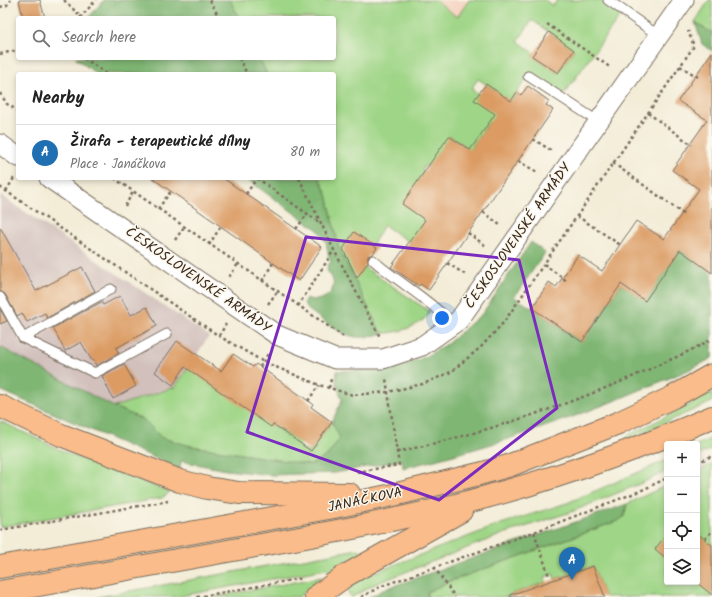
<!DOCTYPE html>
<html lang="en">
<head>
<meta charset="utf-8">
<style>
  :root { --surface:#fff; --page:#f2f2f2; --text:#222; --muted:#767676; --line:#e0e0e0; --accent:#1f6fb2 }
  body { margin:0; font-family:Kalam,sans-serif; background:var(--page); color:var(--text) }
  .controls { position:absolute; right:12px; bottom:12px; display:grid; overflow:hidden; border-radius:4px; box-shadow:0 2px 6px #0003 }
  .controls button { width:36px; height:36px; display:grid; place-items:center; padding:0; border:0; border-bottom:1px solid var(--line); background:var(--surface); color:var(--text); font:20px sans-serif }
  .you { position:absolute; left:442px; top:318px; width:14px; height:14px; margin:-10px; border:3px solid #fff; border-radius:50%; background:#1a73e8; box-shadow:0 0 0 6px #1a73e833 }
  .badge { display:grid; place-items:center; width:26px; height:26px; border-radius:50%; background:var(--accent); color:#fff; font-size:13px; font-weight:700 }
  .pin { position:absolute; translate:-50% -33px; filter:drop-shadow(0 1px 2px #0008) }
  .pin::after { content:''; position:absolute; top:21px; width:14px; height:12px; background:inherit; clip-path:polygon(0 0,100% 0,50% 100%) }
  .list { margin:0; padding:0; list-style:none }
  h2 { display:flex; justify-content:space-between; align-items:center; height:52px; margin:0; padding:0 16px; font-size:17px }
  h2 small { font-size:13px; font-weight:400; color:var(--muted) }
  .list li { display:grid; grid-template-columns:26px 1fr auto; gap:12px; align-items:center; box-sizing:border-box; height:56px; padding:0 16px; border-top:1px solid var(--line) }
  .list b { display:block; font-size:15px; white-space:nowrap }
  .list p { margin:0; font-size:13px; white-space:nowrap; color:var(--muted) }
  .list em { font-size:13px; font-style:normal; color:var(--muted) }
  .icon { flex:none; width:22px; height:22px; fill:none; stroke:currentColor; stroke-width:2; stroke-linecap:round; stroke-linejoin:round }
  .map { position:relative; flex:none; width:712px; height:597px; overflow:hidden }
  .search { position:absolute; background:var(--surface); box-shadow:0 2px 6px #0003; left:16px; top:16px; width:320px; height:44px; display:flex; align-items:center; gap:10px; box-sizing:border-box; padding:0 14px; border-radius:4px; color:var(--muted); font-size:15px }
  .panel { position:absolute; background:var(--surface); box-shadow:0 2px 6px #0003; left:16px; top:72px; width:320px; height:108px; border-radius:4px }
  .map>svg:first-child { display:block }
</style>
</head>
<body>
<div class="map">
<svg width="712" height="597" viewBox="0 0 712 597">
  <rect width="100%" height="100%" fill="#fbf7ec"/>
  <filter id="ink" filterUnits="userSpaceOnUse"><feTurbulence type="fractalNoise" baseFrequency=".025" numOctaves="2"/><feDisplacementMap in="SourceGraphic" scale="8" xChannelSelector="R" yChannelSelector="G"/><feConvolveMatrix kernelMatrix="1 2 1 2 8 2 1 2 1" color-interpolation-filters="sRGB"/></filter>
  <filter id="wash" filterUnits="userSpaceOnUse"><feTurbulence type="fractalNoise" baseFrequency=".012" numOctaves="4" result="noise"/><feDisplacementMap in="SourceGraphic" scale="16" xChannelSelector="R" yChannelSelector="G"/><feGaussianBlur stdDeviation="0.9" result="paint"/><feColorMatrix in="noise" values="0 0 0 0 0 0 0 0 0 0 0 0 0 0 0 0 0 1.4 0 .05"/><feComposite in="paint" operator="in"/></filter>
  <g filter="url(#wash)">
    <rect width="100%" height="100%" fill="#f3edd8"/>
    <!-- built -->
    <path fill="#f5d3c1" d="M436,0H469L457,17Z"/>
    <!-- industrial -->
    <path fill="#d1c0bc" d="M0,195L209,336L175,387L114,407L0,347Z"/>
    <!-- green -->
    <g fill="#9fd586" stroke="#6d8052" fill-rule="evenodd">
      <path d="M230,0H436L457,17L469,0H545L553,6L557,0H600L621,15L564,94L531,72L504,111L489,122L473,145L419,235L416,233L409,242L384,225L361,265L429,311V314C420,326 397,334 382,333L379,329L339,249L327,194L319,178H334V74H267L259,58H334V18H239ZM532,20L574,50L558,73L532,56L534,53L518,41ZM478,79L495,90L479,94L471,89ZM450,136L467,147L460,157L440,151ZM425,165L434,171L431,176L422,170Z"/>
      <path d="M709,0H712V33L695,22Z"/>
      <path d="M190,365L211,385L301,443L299,446L309,453L332,422L340,438L328,455L311,465L190,446L162,438L144,420L114,407L175,387Z"/>
      <path d="M712,392V402L628,439L625,438L627,436L687,406Z"/>
      <path d="M0,421L67,453L170,492L162,498L0,527Z"/>
      <path d="M712,438V449L697,456V445Z"/>
      <path d="M667,460V471L642,483L571,512L503,534L375,584L352,597H350L347,587L365,576L501,524L567,503Z"/>
      <path d="M712,464V597H605L593,566L555,579L553,574L545,577L546,582L509,595L510,597H427V592L448,582L617,521L624,517L627,504L667,485V582H697V471Z"/>
      <path d="M358,549L362,551L361,553L329,571L326,569L175,597H98Z"/>
      <path d="M322,577L299,597H214Z"/>
    </g>
    <!-- forest -->
    <g fill="#7fb673" stroke="#5d7048">
      <path d="M104,0H230L239,18H88Z"/>
      <path d="M695,22L712,33V51L702,44Z"/>
      <path d="M75,58H259L267,74H97Z"/>
      <path d="M245,178H319L327,194L339,249L379,329L382,333H385C376,335 366,338 357,337C341,336 319,317 306,308L304,302L306,298C324,306 344,287 327,271L328,265L331,262C328,255 328,253 327,247C327,241 321,234 318,230Z"/>
      <path d="M531,242L545,253L514,297L532,308L582,342L621,284L645,300L680,250L707,269L712,263V358C691,370 667,379 645,388C566,422 487,448 403,468L402,460L335,473L272,475L226,470L181,461L180,469L0,390V347L114,407L144,420L162,438L191,446L311,465L328,455L340,438L332,422L342,400L336,381L337,371L390,370L423,358L447,344L482,314Z"/>
      <path d="M627,504L624,517L617,521L448,582L427,592V597H370L385,589Z"/>
    </g>
    <g id="blocks">
      <!-- building -->
      <g fill="#db9b64">
        <path d="M19,0H40L45,18H23Z"/>
        <path d="M549,32L574,50L558,73L532,56Z"/>
        <path d="M712,52V273L680,250L645,301L621,284L582,342L532,308L549,282L556,287L578,255L602,271L636,221L664,239L699,189L672,170L707,120L678,101Z"/>
        <path d="M486,84L511,101L517,92L521,95L528,86L549,101L546,105L553,110L429,290L420,284L419,286L391,267L425,220L402,204L449,136L470,150L495,114L474,100Z"/>
        <path d="M152,178H223L322,247L299,281Z"/>
        <path d="M0,227L36,291L82,267L95,291L47,318L45,313L27,322L22,313L17,316L5,294L0,291Z"/>
        <path d="M354,232L377,248L373,254L368,256V262L357,278L343,249Z"/>
        <path d="M120,296L131,315L147,307L157,326L116,348L119,353L96,366L94,360L92,361L81,342L65,351L53,328L101,302L103,305Z"/>
        <path d="M0,309L7,321L0,324Z"/>
        <path d="M177,341L221,371L233,354L253,367L256,364L300,395L313,404L311,407L332,422L311,451L273,424L271,427L185,367L173,385L155,372Z"/>
        <path d="M124,364L136,386L113,399L102,376Z"/>
        <path d="M697,533L712,545V595L696,582H697Z"/>
        <path d="M667,534V559L655,549Z"/>
        <path d="M593,566L605,597H511L510,595Z"/>
      </g>
    </g>
  </g>
  <g filter="url(#ink)">
    <use href="#blocks" fill-opacity="0" stroke="#7b6e5f" stroke-width="1"/>
    <g fill="none" stroke-linecap="round" stroke-linejoin="round">
      <defs>
        <g id="service">
          <path d="M608,0L659,36"/>
          <path d="M528,76L599,122"/>
          <path d="M373,260C399,283 429,299 453,324"/>
          <path d="M0,297L23,338L95,373L167,334"/>
          <path d="M23,338L111,289"/>
        </g>
        <g id="minor">
          <path d="M0,144L18,157"/>
          <path d="M49,178L277,335L335,359H383L422,346L459,320L684,0"/>
        </g>
        <g id="primary">
          <path d="M0,406L61,435L180,481L207,488L239,493L349,494"/>
          <path d="M0,567L334,507L393,495L479,474L508,466L618,423L673,397L712,375"/>
          <path d="M0,592C78,578 155,564 233,550C318,535 403,520 486,497C563,476 639,449 712,417"/>
          <path d="M316,597L345,576L461,511"/>
        </g>
      </defs>
      <!-- service casing -->
      <use href="#service" stroke="#7b6e5f" stroke-width="11"/>
      <!-- minor casing -->
      <use href="#minor" stroke="#7b6e5f" stroke-width="21"/>
      <!-- primary casing -->
      <use href="#primary" stroke="#7b6e5f" stroke-width="24"/>
      <!-- path -->
      <g stroke="#7b6e5f" stroke-width="2.5" stroke-dasharray="3 3" stroke-linecap="butt">
        <path d="M64,0L81,17"/>
        <path d="M210,0L219,18"/>
        <path d="M0,7L7,5L11,0"/>
        <path d="M80,18L96,0"/>
        <path d="M547,24L611,68"/>
        <path d="M0,54L18,50"/>
        <path d="M84,58L107,74"/>
        <path d="M239,58L247,74"/>
        <path d="M680,66L698,77"/>
        <path d="M0,93L7,104L18,111"/>
        <path d="M648,113L692,145"/>
        <path d="M533,139L552,151"/>
        <path d="M518,161L537,172"/>
        <path d="M613,163L685,215"/>
        <path d="M114,178L344,337"/>
        <path d="M257,178L320,223"/>
        <path d="M299,178L334,250L380,337"/>
        <path d="M0,187L219,336L264,362L319,385L353,395L388,392L423,384L451,372L481,347L504,322L694,46L688,31"/>
        <path d="M6,191L14,178"/>
        <path d="M246,194L257,178"/>
        <path d="M125,206L133,192"/>
        <path d="M158,209L171,191"/>
        <path d="M483,212L500,225"/>
        <path d="M577,216L622,246"/>
        <path d="M296,229L308,213"/>
        <path d="M468,233L486,246"/>
        <path d="M175,240L184,227"/>
        <path d="M209,245L221,226"/>
        <path d="M447,263L466,275"/>
        <path d="M544,264L568,282"/>
        <path d="M229,277L238,264"/>
        <path d="M262,281L273,263"/>
        <path d="M268,304L277,292"/>
        <path d="M298,306L334,250"/>
        <path d="M219,336L226,324"/>
        <path d="M260,367L268,354"/>
        <path d="M329,388L331,379"/>
        <path d="M308,401L319,385"/>
        <path d="M397,452C484,433 571,405 652,368C672,359 693,350 712,339"/>
        <path d="M697,463L712,456"/>
        <path d="M357,472L399,465L386,379"/>
        <path d="M0,530L168,501"/>
        <path d="M534,532L549,576"/>
        <path d="M705,539L712,531"/>
        <path d="M434,567L455,597"/>
        <path d="M197,597L303,578"/>
        <path d="M361,597L382,586L534,532L640,491L667,478"/>
      </g>
      <!-- service -->
      <use href="#service" stroke="#fff" stroke-width="9"/>
      <!-- minor -->
      <use href="#minor" stroke="#fff" stroke-width="19"/>
      <!-- primary -->
      <use href="#primary" stroke="#f9bc8a" stroke-width="22"/>
    </g>
  </g>
  <!-- marked area -->
  <path fill="none" stroke="#7b2cbf" stroke-width="3" stroke-linejoin="round" d="M306,237L519,260L557,408L439,500L247,432Z"/>
  <g text-anchor="middle" dominant-baseline="central" stroke-width="3" stroke-linejoin="round" paint-order="stroke">
    <!-- street labels -->
    <g font-size="14" fill="#3b2a1e" stroke="#fbf7ec">
      <text transform="translate(518 236) rotate(-55)">ČESKOSLOVENSKÉ ARMÁDY</text>
      <text transform="translate(198 280) rotate(35)">ČESKOSLOVENSKÉ ARMÁDY</text>
      <text transform="translate(365 500) rotate(-12)">JANÁČKOVA</text>
    </g>
  </g>
</svg>
<div class="controls">
<button>+</button>
<button>−</button>
<button><svg class="icon" aria-label="locate" viewBox="0 0 24 24"><circle cx="12" cy="12" r="6"/><path d="M12 2v4M12 18v4M2 12h4M18 12h4"/></svg></button>
<button><svg class="icon" aria-label="layers" viewBox="0 0 24 24"><path d="M12 4l9 5-9 5-9-5zM3 14l9 5 9-5"/></svg></button>
</div>
<div class="you"></div>
<div class="pin badge" style="left:572px;top:580px">A</div>
<div class="search"><svg class="icon" aria-label="search" viewBox="0 0 24 24"><circle cx="10" cy="10" r="6"/><path d="M15 15l6 6"/></svg>Search here</div>
<section class="panel">
<h2>Nearby<small></small></h2>
<ul class="list">
<li><span class="badge">A</span><div><b>Žirafa - terapeutické dílny</b><p>Place · Janáčkova</p></div><em>80 m</em></li>
</ul>
</section>
</div>
</body>
</html>
